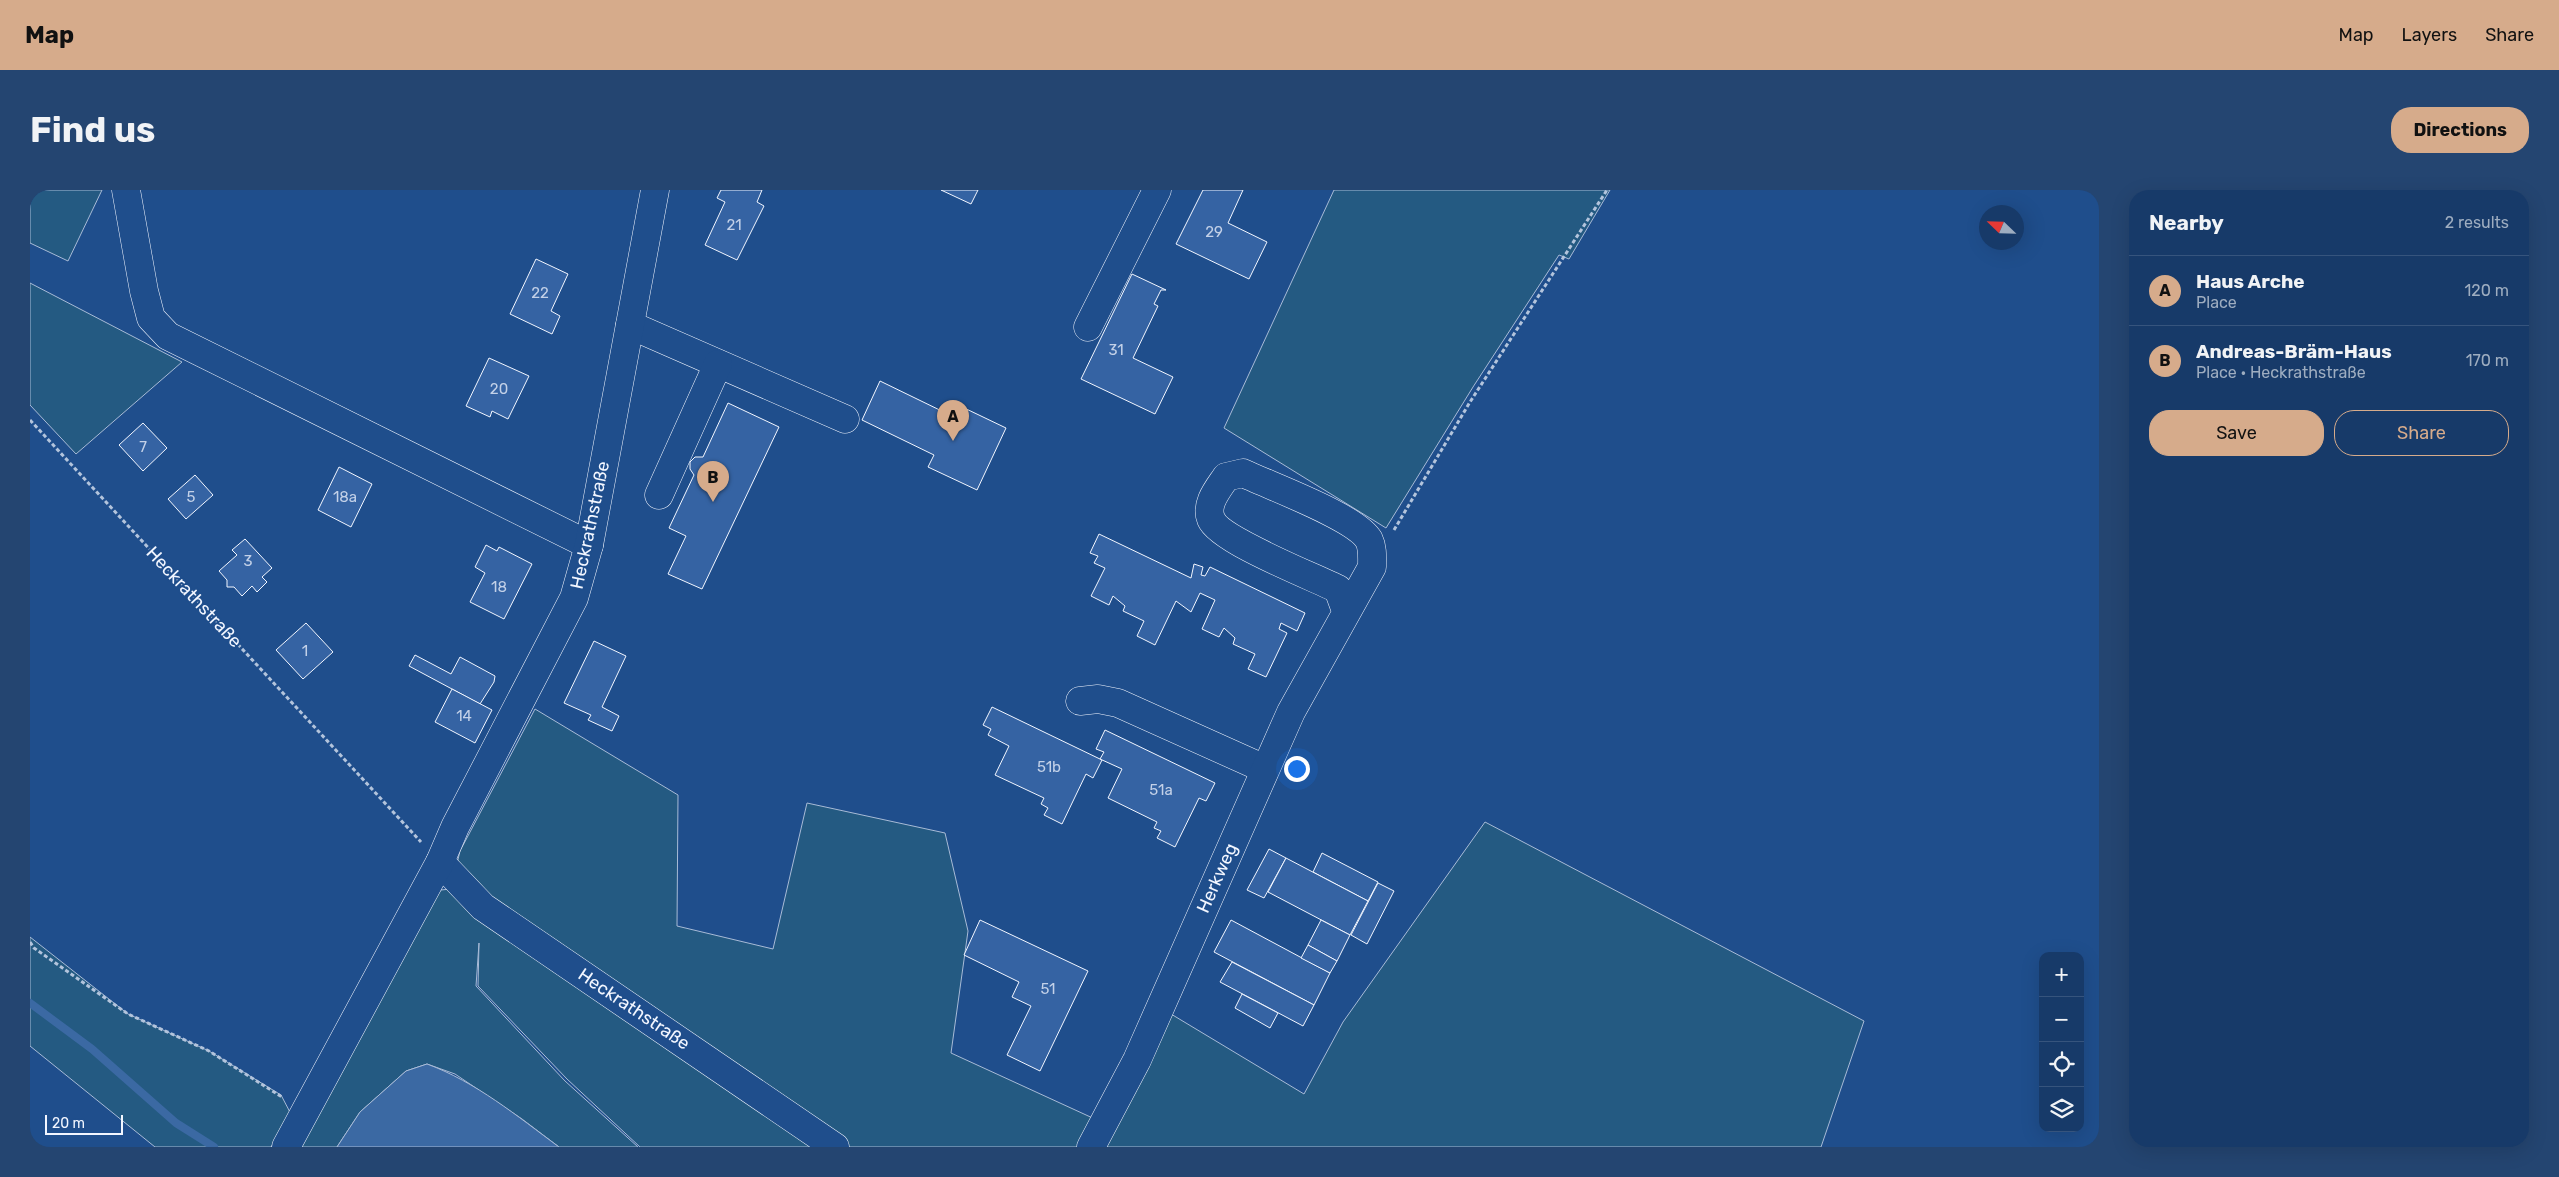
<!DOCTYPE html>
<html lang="en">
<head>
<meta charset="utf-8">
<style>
  :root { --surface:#173a69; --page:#244571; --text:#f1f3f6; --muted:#9eadc0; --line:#36547d; --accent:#d6ab8b }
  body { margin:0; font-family:Rubik,sans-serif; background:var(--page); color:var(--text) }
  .controls { position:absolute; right:15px; bottom:15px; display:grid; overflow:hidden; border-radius:10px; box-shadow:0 5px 20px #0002 }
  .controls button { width:45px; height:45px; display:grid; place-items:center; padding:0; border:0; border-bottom:1px solid var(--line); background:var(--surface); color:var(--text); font:25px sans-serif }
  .compass { position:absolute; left:1949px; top:15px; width:45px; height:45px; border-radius:50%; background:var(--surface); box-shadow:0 5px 20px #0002; rotate:293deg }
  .scale { position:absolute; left:15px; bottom:12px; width:78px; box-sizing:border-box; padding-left:5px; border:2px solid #f2f6ff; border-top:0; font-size:14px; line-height:18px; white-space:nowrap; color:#f2f6ff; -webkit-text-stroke:4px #1f4e8c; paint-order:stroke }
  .you { position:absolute; left:1266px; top:578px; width:18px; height:18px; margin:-12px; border:4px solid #fff; border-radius:50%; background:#1a73e8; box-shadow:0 0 0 8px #1a73e833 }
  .badge { display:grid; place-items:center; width:32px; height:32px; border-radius:50%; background:var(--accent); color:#111; font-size:16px; font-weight:700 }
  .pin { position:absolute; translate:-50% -41px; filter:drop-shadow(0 1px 2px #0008) }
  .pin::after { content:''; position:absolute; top:26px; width:18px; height:15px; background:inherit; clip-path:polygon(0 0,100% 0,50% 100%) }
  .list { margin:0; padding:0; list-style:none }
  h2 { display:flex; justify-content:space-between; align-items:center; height:65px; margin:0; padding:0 20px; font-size:21px }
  h2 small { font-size:16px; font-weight:400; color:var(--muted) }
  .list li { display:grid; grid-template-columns:32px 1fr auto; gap:15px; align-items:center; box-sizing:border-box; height:70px; padding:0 20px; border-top:1px solid var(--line) }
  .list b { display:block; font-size:19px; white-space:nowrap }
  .list p { margin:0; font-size:16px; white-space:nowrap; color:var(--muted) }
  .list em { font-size:16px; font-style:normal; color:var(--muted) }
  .actions { display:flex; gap:10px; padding:15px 20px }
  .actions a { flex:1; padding:11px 0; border:1px solid var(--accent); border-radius:20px; text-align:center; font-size:18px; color:var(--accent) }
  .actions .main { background:var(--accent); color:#111 }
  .icon { flex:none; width:28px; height:28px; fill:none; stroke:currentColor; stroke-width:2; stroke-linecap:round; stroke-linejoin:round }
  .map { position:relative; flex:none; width:2069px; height:957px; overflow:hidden; border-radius:20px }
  header { display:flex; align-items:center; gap:30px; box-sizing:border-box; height:70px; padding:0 25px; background:var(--accent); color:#111 }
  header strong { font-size:24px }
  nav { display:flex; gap:28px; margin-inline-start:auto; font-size:18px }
  .intro { display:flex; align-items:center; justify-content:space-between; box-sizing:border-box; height:120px; padding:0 30px }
  h1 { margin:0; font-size:35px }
  .button { padding:12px 22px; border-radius:20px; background:var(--accent); color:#111; font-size:18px; font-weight:700 }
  main { display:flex; gap:30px; padding:0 30px }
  aside { flex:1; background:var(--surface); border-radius:20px; box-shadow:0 5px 20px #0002 }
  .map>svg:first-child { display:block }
</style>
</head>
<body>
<header>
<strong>Map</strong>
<nav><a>Map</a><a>Layers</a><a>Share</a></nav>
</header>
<div class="intro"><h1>Find us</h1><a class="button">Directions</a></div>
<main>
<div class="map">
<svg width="2069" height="957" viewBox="0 0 2069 957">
  <rect width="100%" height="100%" fill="#1f4e8c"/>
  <!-- green -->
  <g fill="#245a82" stroke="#a8bbd7">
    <path d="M0,0H72L38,71L0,53Z"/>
    <path d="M1304,0H1580L1539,69L1529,65L1443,197L1356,338L1194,238Z"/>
    <path d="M0,93L152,172L46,264L0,215Z"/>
    <path d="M505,519L648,605L647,736L743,759L777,613L915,643L938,741L921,863L1067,930L1053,957H610L537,889L448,796L449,753L446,796L535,891L608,957H529L492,929L425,884L397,874L376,881L330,922L307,957H265L399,713L411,700L421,699L430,661Z"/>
    <path d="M1455,632L1834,831L1791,957H1071L1136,821L1274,904L1313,832Z"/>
    <path d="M0,747L98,824L179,861L251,905L262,926L241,957H125L0,856Z"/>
  </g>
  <!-- water -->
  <path fill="#3b69a3" stroke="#a8bbd7" d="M397,874C446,892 487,926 529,957H307L330,922L376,881Z"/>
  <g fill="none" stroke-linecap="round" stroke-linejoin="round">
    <!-- stream -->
    <path stroke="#3b69a3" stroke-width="8" d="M0,813L62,859L146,933L184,957"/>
  </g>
  <!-- building -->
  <g fill="#3563a3" stroke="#f2f6ff">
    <path d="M691,0H732L727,12L734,16L707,70L675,55L695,12L687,8Z"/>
    <path d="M911,0H948L941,14Z"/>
    <path d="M1173,0H1213L1198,33L1237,52L1219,89L1146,54Z"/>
    <path d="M506,69L538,84L521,121L530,126L522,144L480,124Z"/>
    <path d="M1102,84L1136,100H1131L1124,114L1128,116L1103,168L1143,187L1125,224L1051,189Z"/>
    <path d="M459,168L499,186L478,229L462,221L460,227L436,216Z"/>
    <path d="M850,191L922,226L928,215L976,238L947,300L898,277L904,265L832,230Z"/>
    <path d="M698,213L749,237L672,399L638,384L656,346L639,338L664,285L660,279V272L665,267H673Z"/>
    <path d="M113,233L137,258L113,281L89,255Z"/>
    <path d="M309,277L342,294L321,337L288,320Z"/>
    <path d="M165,285L183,305L156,329L138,309Z"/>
    <path d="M1069,344L1161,388L1164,374L1173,377L1171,385L1175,386L1180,377L1275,423L1267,441L1251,433L1249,439L1257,443L1236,487L1218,479L1225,464L1203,454L1205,448L1194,438L1189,447L1172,439L1185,410L1170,403L1161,422L1146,411L1125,455L1107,446L1114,431L1093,421L1095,416L1083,406L1079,415L1061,406L1075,378L1064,373L1068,366L1060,363Z"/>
    <path d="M215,349L242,378L232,387L237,392L227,402L222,396L212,406L204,397H197V390L189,381L207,365L202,360Z"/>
    <path d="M456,355L467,361L469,357L502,374L474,429L440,412L455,383L445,377Z"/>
    <path d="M276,433L303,462L273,489L246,460Z"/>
    <path d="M564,451L596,466L572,517L589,526L582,541L558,530L561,525L534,513Z"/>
    <path d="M385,465L421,484L430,467L465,486L464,492L450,514L379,476Z"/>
    <path d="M422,499L462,520L445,553L405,532Z"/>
    <path d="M962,517L1072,570L1063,588L1056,584L1032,634L1014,625L1018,618L1011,614L1014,608L965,585L979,556L958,545L961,539L953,535Z"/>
    <path d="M1075,540L1185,593L1176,611L1169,608L1145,657L1127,648L1131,641L1124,638L1127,632L1078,608L1092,579L1070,569L1074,562L1066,559Z"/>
    <path d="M1239,659L1256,668L1234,708L1217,700Z"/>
    <path d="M1292,663L1348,692L1338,711L1283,682Z"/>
    <path d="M1256,668L1338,711L1320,745L1238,702Z"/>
    <path d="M1348,693L1364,701L1337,754L1321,745Z"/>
    <path d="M950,730L1058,781L1010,881L977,865L1001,816L982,807L989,792L934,765Z"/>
    <path d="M1201,730L1300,783L1284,815L1184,762Z"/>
    <path d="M1291,730L1320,745L1307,771L1278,755Z"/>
    <path d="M1278,755L1307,771L1300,783L1271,768Z"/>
    <path d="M1202,772L1284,815L1273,836L1190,792Z"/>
    <path d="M1212,804L1248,823L1240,838L1205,818Z"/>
  </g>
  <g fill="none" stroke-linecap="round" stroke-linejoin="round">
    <defs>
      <g id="minor">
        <path d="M96,0L114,101L121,128L138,146L559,355"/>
        <path d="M600,135L815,229"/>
        <path d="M1058,137L1127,0"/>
        <path d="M629,305L688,174"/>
        <path d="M1050,511L1068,509L1088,513L1235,579"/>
        <path d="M410,672L453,717L805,957"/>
        <path d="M256,957L410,672L425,637L544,408L559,355L625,0"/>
        <path d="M1061,957L1107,870L1261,522L1342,377C1342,368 1343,358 1339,350C1326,327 1240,296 1213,283L1196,287C1188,299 1175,314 1181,329C1189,350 1284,387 1308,399L1316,421"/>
      </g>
    </defs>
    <!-- minor casing -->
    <use href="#minor" stroke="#f2f6ff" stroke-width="29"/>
    <!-- path -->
    <g stroke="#b3c4dc" stroke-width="3" stroke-dasharray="4 2.5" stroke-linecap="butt">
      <path d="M0,230L391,652"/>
      <path d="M1364,340L1440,212L1577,0"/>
      <path d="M0,752L4,758L98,824L179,861L252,907"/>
    </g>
    <!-- minor -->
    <use href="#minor" stroke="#1f4e8c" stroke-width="28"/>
  </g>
  <g text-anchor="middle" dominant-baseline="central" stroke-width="4" stroke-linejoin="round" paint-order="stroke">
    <!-- number labels -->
    <g font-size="15" fill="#c3d1e8">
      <text x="704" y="35">21</text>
      <text x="1184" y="42">29</text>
      <text x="510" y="103">22</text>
      <text x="1086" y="160">31</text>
      <text x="469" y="199">20</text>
      <text x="113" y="257">7</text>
      <text x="161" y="307">5</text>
      <text x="315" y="307">18a</text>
      <text x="218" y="371">3</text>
      <text x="469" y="397">18</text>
      <text x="275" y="461">1</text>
      <text x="434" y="526">14</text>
      <text x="1019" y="577">51b</text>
      <text x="1131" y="600">51a</text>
      <text x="1018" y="799">51</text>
    </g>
    <!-- street labels -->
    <g font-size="18" fill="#f2f6ff" stroke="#1f4e8c">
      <text transform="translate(560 335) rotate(-78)">Heckrathstraße</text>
      <text transform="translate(164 407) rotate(47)">Heckrathstraße</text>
      <text transform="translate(1187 688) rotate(-66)">Herkweg</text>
      <text transform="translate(604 819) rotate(34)">Heckrathstraße</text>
    </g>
  </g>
</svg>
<div class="controls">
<button>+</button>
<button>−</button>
<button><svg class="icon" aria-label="locate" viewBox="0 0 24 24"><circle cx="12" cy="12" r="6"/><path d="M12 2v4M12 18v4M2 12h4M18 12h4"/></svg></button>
<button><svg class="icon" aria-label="layers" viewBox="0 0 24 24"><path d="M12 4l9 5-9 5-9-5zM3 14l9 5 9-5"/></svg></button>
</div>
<svg class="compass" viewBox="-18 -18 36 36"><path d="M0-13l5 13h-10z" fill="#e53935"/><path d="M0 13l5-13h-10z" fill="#9eadc0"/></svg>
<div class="scale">20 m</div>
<div class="you"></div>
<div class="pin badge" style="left:923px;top:251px">A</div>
<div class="pin badge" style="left:683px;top:312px">B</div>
</div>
<aside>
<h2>Nearby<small>2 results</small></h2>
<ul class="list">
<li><span class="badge">A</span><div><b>Haus Arche</b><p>Place</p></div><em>120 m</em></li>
<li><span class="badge">B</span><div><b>Andreas-Bräm-Haus</b><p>Place · Heckrathstraße</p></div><em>170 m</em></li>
</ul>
<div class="actions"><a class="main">Save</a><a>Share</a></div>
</aside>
</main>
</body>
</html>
